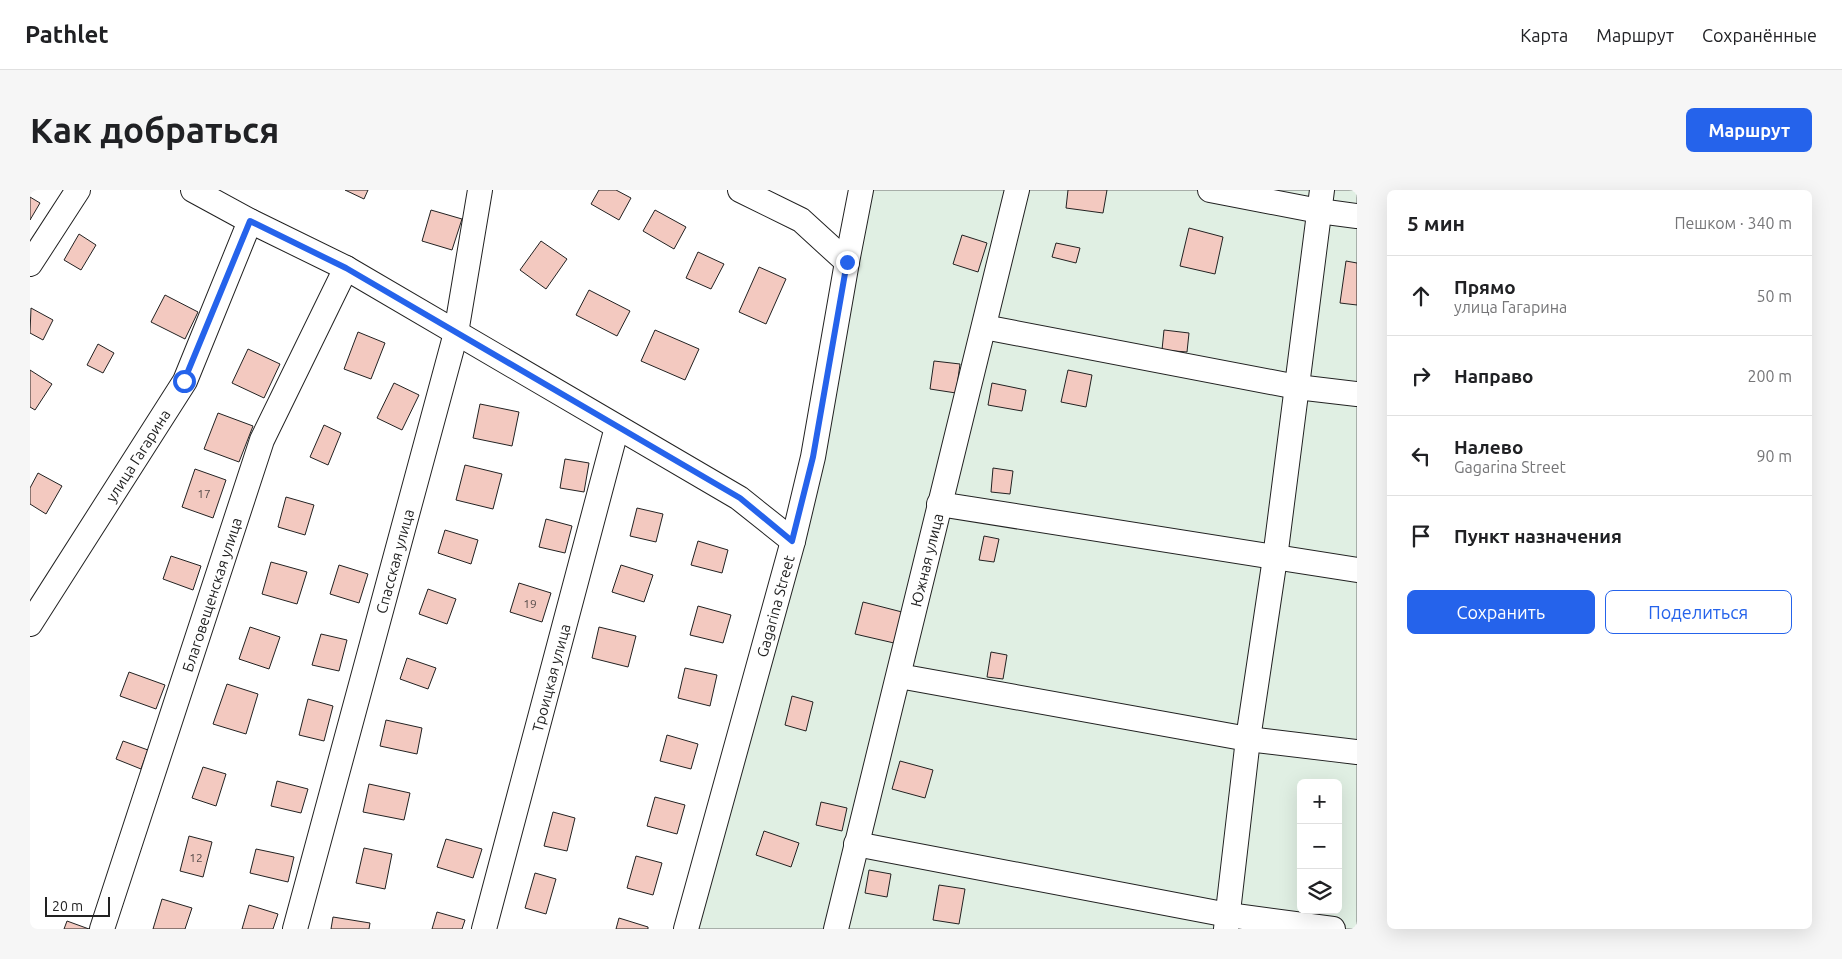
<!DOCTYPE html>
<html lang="ru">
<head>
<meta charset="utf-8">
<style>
  :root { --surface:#fff; --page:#f6f6f6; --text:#202124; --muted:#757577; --line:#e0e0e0; --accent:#2563eb }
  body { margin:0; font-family:Ubuntu,sans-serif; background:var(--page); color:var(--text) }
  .controls { position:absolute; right:15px; bottom:15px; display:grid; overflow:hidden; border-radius:8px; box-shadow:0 5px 20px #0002 }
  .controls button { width:45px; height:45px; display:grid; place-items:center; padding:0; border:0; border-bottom:1px solid var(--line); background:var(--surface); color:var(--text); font:25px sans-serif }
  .scale { position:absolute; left:15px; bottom:12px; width:65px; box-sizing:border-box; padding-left:5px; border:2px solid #222; border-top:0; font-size:14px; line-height:18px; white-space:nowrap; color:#222; -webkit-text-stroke:4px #fff; paint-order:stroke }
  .stop { position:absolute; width:15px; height:15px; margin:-11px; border:4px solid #2563eb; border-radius:50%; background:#fff }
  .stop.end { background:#2563eb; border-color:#fff; box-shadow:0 1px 5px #0008 }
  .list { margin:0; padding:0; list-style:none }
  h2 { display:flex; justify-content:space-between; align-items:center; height:65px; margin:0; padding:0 20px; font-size:21px }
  h2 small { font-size:16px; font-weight:400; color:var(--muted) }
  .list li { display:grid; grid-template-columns:32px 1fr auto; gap:15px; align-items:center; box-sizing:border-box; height:80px; padding:0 20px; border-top:1px solid var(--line) }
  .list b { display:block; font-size:19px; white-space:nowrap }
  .list p { margin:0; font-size:16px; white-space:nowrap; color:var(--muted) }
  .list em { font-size:16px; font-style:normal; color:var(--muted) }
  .actions { display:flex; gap:10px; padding:15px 20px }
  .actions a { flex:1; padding:11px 0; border:1px solid var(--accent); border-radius:8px; text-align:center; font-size:18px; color:var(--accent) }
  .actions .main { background:var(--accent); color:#fff }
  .icon { flex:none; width:28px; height:28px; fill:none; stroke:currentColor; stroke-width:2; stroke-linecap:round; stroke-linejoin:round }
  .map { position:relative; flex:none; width:1327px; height:739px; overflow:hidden; border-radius:8px }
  header { display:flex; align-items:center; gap:30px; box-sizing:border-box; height:70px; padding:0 25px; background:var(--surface); border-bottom:1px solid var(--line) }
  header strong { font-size:24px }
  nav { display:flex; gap:28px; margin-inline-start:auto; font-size:18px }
  .intro { display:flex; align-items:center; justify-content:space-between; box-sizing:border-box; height:120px; padding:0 30px }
  h1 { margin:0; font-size:35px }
  .button { padding:12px 22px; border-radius:8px; background:var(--accent); color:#fff; font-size:18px; font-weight:700 }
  main { display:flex; gap:30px; padding:0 30px }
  aside { flex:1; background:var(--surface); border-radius:8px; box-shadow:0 5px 20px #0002 }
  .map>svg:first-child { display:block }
</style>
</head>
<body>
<header>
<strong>Pathlet</strong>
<nav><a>Карта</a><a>Маршрут</a><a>Сохранённые</a></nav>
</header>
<div class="intro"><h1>Как добраться</h1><a class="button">Маршрут</a></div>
<main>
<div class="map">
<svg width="1327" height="739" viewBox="0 0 1327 739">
  <rect width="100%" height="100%" fill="#fff"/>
  <!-- green -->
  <path fill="#e0efe3" stroke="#6f6f6f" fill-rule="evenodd" d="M839,0H1327V739H664ZM1271,593H1308V720H1271Z"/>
  <!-- building -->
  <g fill="#f3c9c0" stroke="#222">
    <path d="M315,0H338L334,9Z"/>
    <path d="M569,0H586L601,8L589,30L561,14Z"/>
    <path d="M1038,0H1077L1073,23L1036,18Z"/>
    <path d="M0,7L10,13L0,30Z"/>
    <path d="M401,20L432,29L422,60L392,51Z"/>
    <path d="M625,20L656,37L644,59L613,41Z"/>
    <path d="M1159,38L1193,47L1185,84L1150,76Z"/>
    <path d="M49,44L66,55L51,80L34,70Z"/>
    <path d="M932,45L957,53L948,82L923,74Z"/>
    <path d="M511,51L537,69L516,99L490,80Z"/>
    <path d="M1026,53L1050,58L1046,73L1022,67Z"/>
    <path d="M668,62L694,74L681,99L656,88Z"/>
    <path d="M1316,71L1327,73V115L1310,113Z"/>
    <path d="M729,77L756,89L736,134L709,122Z"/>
    <path d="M559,100L600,121L587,146L546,125Z"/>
    <path d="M135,105L168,122L155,149L121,132Z"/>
    <path d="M1,118L23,130L13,150L0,143Z"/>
    <path d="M625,140L669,159L655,190L611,171Z"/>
    <path d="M1134,140L1159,143L1157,162L1132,160Z"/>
    <path d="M328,142L355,153L341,189L314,179Z"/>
    <path d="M68,154L84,163L73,183L57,175Z"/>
    <path d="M218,159L250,174L234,208L202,193Z"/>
    <path d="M904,171L930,174L926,203L900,199Z"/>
    <path d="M0,180L22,194L5,220L0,217Z"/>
    <path d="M1038,180L1062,185L1056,217L1031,212Z"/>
    <path d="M364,193L389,205L372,240L347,228Z"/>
    <path d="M962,193L996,200L992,221L958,215Z"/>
    <path d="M450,214L489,222L482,256L443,248Z"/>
    <path d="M188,223L223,236L209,272L174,259Z"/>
    <path d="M294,235L311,243L298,275L280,267Z"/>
    <path d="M535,269L559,273L554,302L530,298Z"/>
    <path d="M435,275L472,284L463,319L426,310Z"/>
    <path d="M963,278L983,281L980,304L961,302Z"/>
    <path d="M165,279L196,290L183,328L152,317Z"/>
    <path d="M8,283L32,296L16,324L0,314V298Z"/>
    <path d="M256,307L284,315L275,345L248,337Z"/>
    <path d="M607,318L633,324L626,352L600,346Z"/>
    <path d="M516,329L542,336L535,363L509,357Z"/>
    <path d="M415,340L448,350L441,374L408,363Z"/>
    <path d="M954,346L969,349L964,372L949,370Z"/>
    <path d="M668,351L698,360L692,383L661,375Z"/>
    <path d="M141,366L171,376L163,400L133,389Z"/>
    <path d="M241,372L277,382L267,414L232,404Z"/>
    <path d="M309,375L338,384L329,413L300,404Z"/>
    <path d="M591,375L623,385L614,412L582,402Z"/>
    <path d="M489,393L521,403L512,432L480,422Z"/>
    <path d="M398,399L426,409L417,434L389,424Z"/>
    <path d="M833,412L872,422L864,453L825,444Z"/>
    <path d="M668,416L701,425L693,453L660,445Z"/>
    <path d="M220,437L250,447L239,479L209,469Z"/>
    <path d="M569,437L606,446L598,477L562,468Z"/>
    <path d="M291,444L317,450L309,481L282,475Z"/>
    <path d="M961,462L977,465L973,489L957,487Z"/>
    <path d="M377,468L406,478L398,499L370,489Z"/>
    <path d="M655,478L687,485L680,516L648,508Z"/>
    <path d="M99,482L135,495L126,519L90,506Z"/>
    <path d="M197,494L228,504L216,544L183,534Z"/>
    <path d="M762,506L783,512L776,541L755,535Z"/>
    <path d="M278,509L303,516L294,551L269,545Z"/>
    <path d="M356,530L392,538L387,564L350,556Z"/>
    <path d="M637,545L668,554L661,579L630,571Z"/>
    <path d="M93,551L118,560L111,579L86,569Z"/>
    <path d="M870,571L903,580L895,608L862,599Z"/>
    <path d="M173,577L196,584L186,616L162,608Z"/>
    <path d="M247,591L278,599L271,623L241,616Z"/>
    <path d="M339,594L380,603L374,630L333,622Z"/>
    <path d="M625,607L655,615L647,644L617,636Z"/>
    <path d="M791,612L817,618L812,641L786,635Z"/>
    <path d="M523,622L545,628L537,661L514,656Z"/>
    <path d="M734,641L769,653L761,677L726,665Z"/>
    <path d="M159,646L182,652L173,687L150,681Z"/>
    <path d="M416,649L452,659L443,688L407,677Z"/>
    <path d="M334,658L362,664L355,699L326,693Z"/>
    <path d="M226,659L264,667L258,692L220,683Z"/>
    <path d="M606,666L632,673L623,705L597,698Z"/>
    <path d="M839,680L861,684L857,707L835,703Z"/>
    <path d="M505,683L526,689L516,724L495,718Z"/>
    <path d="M909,695L935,699L929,734L903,730Z"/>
    <path d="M132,709L162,718L155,739H123Z"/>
    <path d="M219,715L248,724L243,739H212Z"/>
    <path d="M407,722L435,730L432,739H402Z"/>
    <path d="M303,727L340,733L339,739H301Z"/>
    <path d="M589,728L618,737V739H586Z"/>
    <path d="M37,731L59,739H34Z"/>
  </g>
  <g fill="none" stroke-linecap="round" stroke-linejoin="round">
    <defs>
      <g id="minor">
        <path d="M163,0L220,31L316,78L709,308L763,351"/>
        <path d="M710,0L771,30L817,72"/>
        <path d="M1180,0L1289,21L1327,26"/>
        <path d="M0,74L48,0"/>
        <path d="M954,137L1267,197L1327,204"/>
        <path d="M909,314L1327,380"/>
        <path id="s1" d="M0,434L155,191L220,31"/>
        <path d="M869,486L1218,549L1327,562"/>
        <path d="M826,654L1198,725L1303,739"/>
        <path id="s2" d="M72,739L232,250L316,78"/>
        <path id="s3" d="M265,739L426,143L450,0"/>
        <path id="s4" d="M454,739L587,237"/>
        <path id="s5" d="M656,739L763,351L783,267L817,72L831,0"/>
        <path id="s6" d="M806,739L987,0"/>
        <path d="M1196,739L1218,549L1245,368L1292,0"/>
      </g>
    </defs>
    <!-- minor casing -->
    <use href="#minor" stroke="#222" stroke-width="26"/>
    <!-- minor -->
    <use href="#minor" stroke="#fff" stroke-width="24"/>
  </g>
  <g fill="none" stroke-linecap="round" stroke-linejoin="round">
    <!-- route -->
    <path stroke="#2563eb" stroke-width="6" d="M154,191L220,31L316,78L710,308L762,351L783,267L817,72"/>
  </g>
  <g text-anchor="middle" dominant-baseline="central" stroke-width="4" stroke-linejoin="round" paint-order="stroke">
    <!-- number labels -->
    <g font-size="12" fill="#564c4a">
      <text x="174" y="303">17</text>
      <text x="500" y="413">19</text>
      <text x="166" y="667">12</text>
    </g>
    <!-- street labels -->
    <g font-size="15" fill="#222" stroke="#fff">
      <text stroke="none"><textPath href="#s1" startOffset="200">улица Гагарина</textPath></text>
      <text stroke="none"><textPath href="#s6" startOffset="380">Южная улица</textPath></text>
      <text stroke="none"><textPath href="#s3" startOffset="381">Спасская улица</textPath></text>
      <text stroke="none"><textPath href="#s2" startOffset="352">Благовещенская улица</textPath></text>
      <text stroke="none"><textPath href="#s5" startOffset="335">Gagarina Street</textPath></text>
      <text stroke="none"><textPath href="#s4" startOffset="260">Троицкая улица</textPath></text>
    </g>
  </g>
</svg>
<div class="controls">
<button>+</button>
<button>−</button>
<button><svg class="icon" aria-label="layers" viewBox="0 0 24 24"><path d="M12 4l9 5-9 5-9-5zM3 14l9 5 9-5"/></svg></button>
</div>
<div class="scale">20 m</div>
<div class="stop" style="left:154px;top:191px"></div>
<div class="stop end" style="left:817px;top:72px"></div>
</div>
<aside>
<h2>5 мин<small>Пешком · 340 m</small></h2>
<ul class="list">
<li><svg class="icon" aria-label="ahead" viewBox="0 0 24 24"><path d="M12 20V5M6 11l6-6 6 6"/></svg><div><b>Прямо</b><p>улица Гагарина</p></div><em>50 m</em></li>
<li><svg class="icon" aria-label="right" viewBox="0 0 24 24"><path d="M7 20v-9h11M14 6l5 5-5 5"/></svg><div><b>Направо</b></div><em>200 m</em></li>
<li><svg class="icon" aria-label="left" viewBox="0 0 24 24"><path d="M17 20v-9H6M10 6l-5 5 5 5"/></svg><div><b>Налево</b><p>Gagarina Street</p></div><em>90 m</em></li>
<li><svg class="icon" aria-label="arrive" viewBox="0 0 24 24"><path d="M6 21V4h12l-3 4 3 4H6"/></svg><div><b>Пункт назначения</b></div></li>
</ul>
<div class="actions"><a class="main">Сохранить</a><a>Поделиться</a></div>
</aside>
</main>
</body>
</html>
